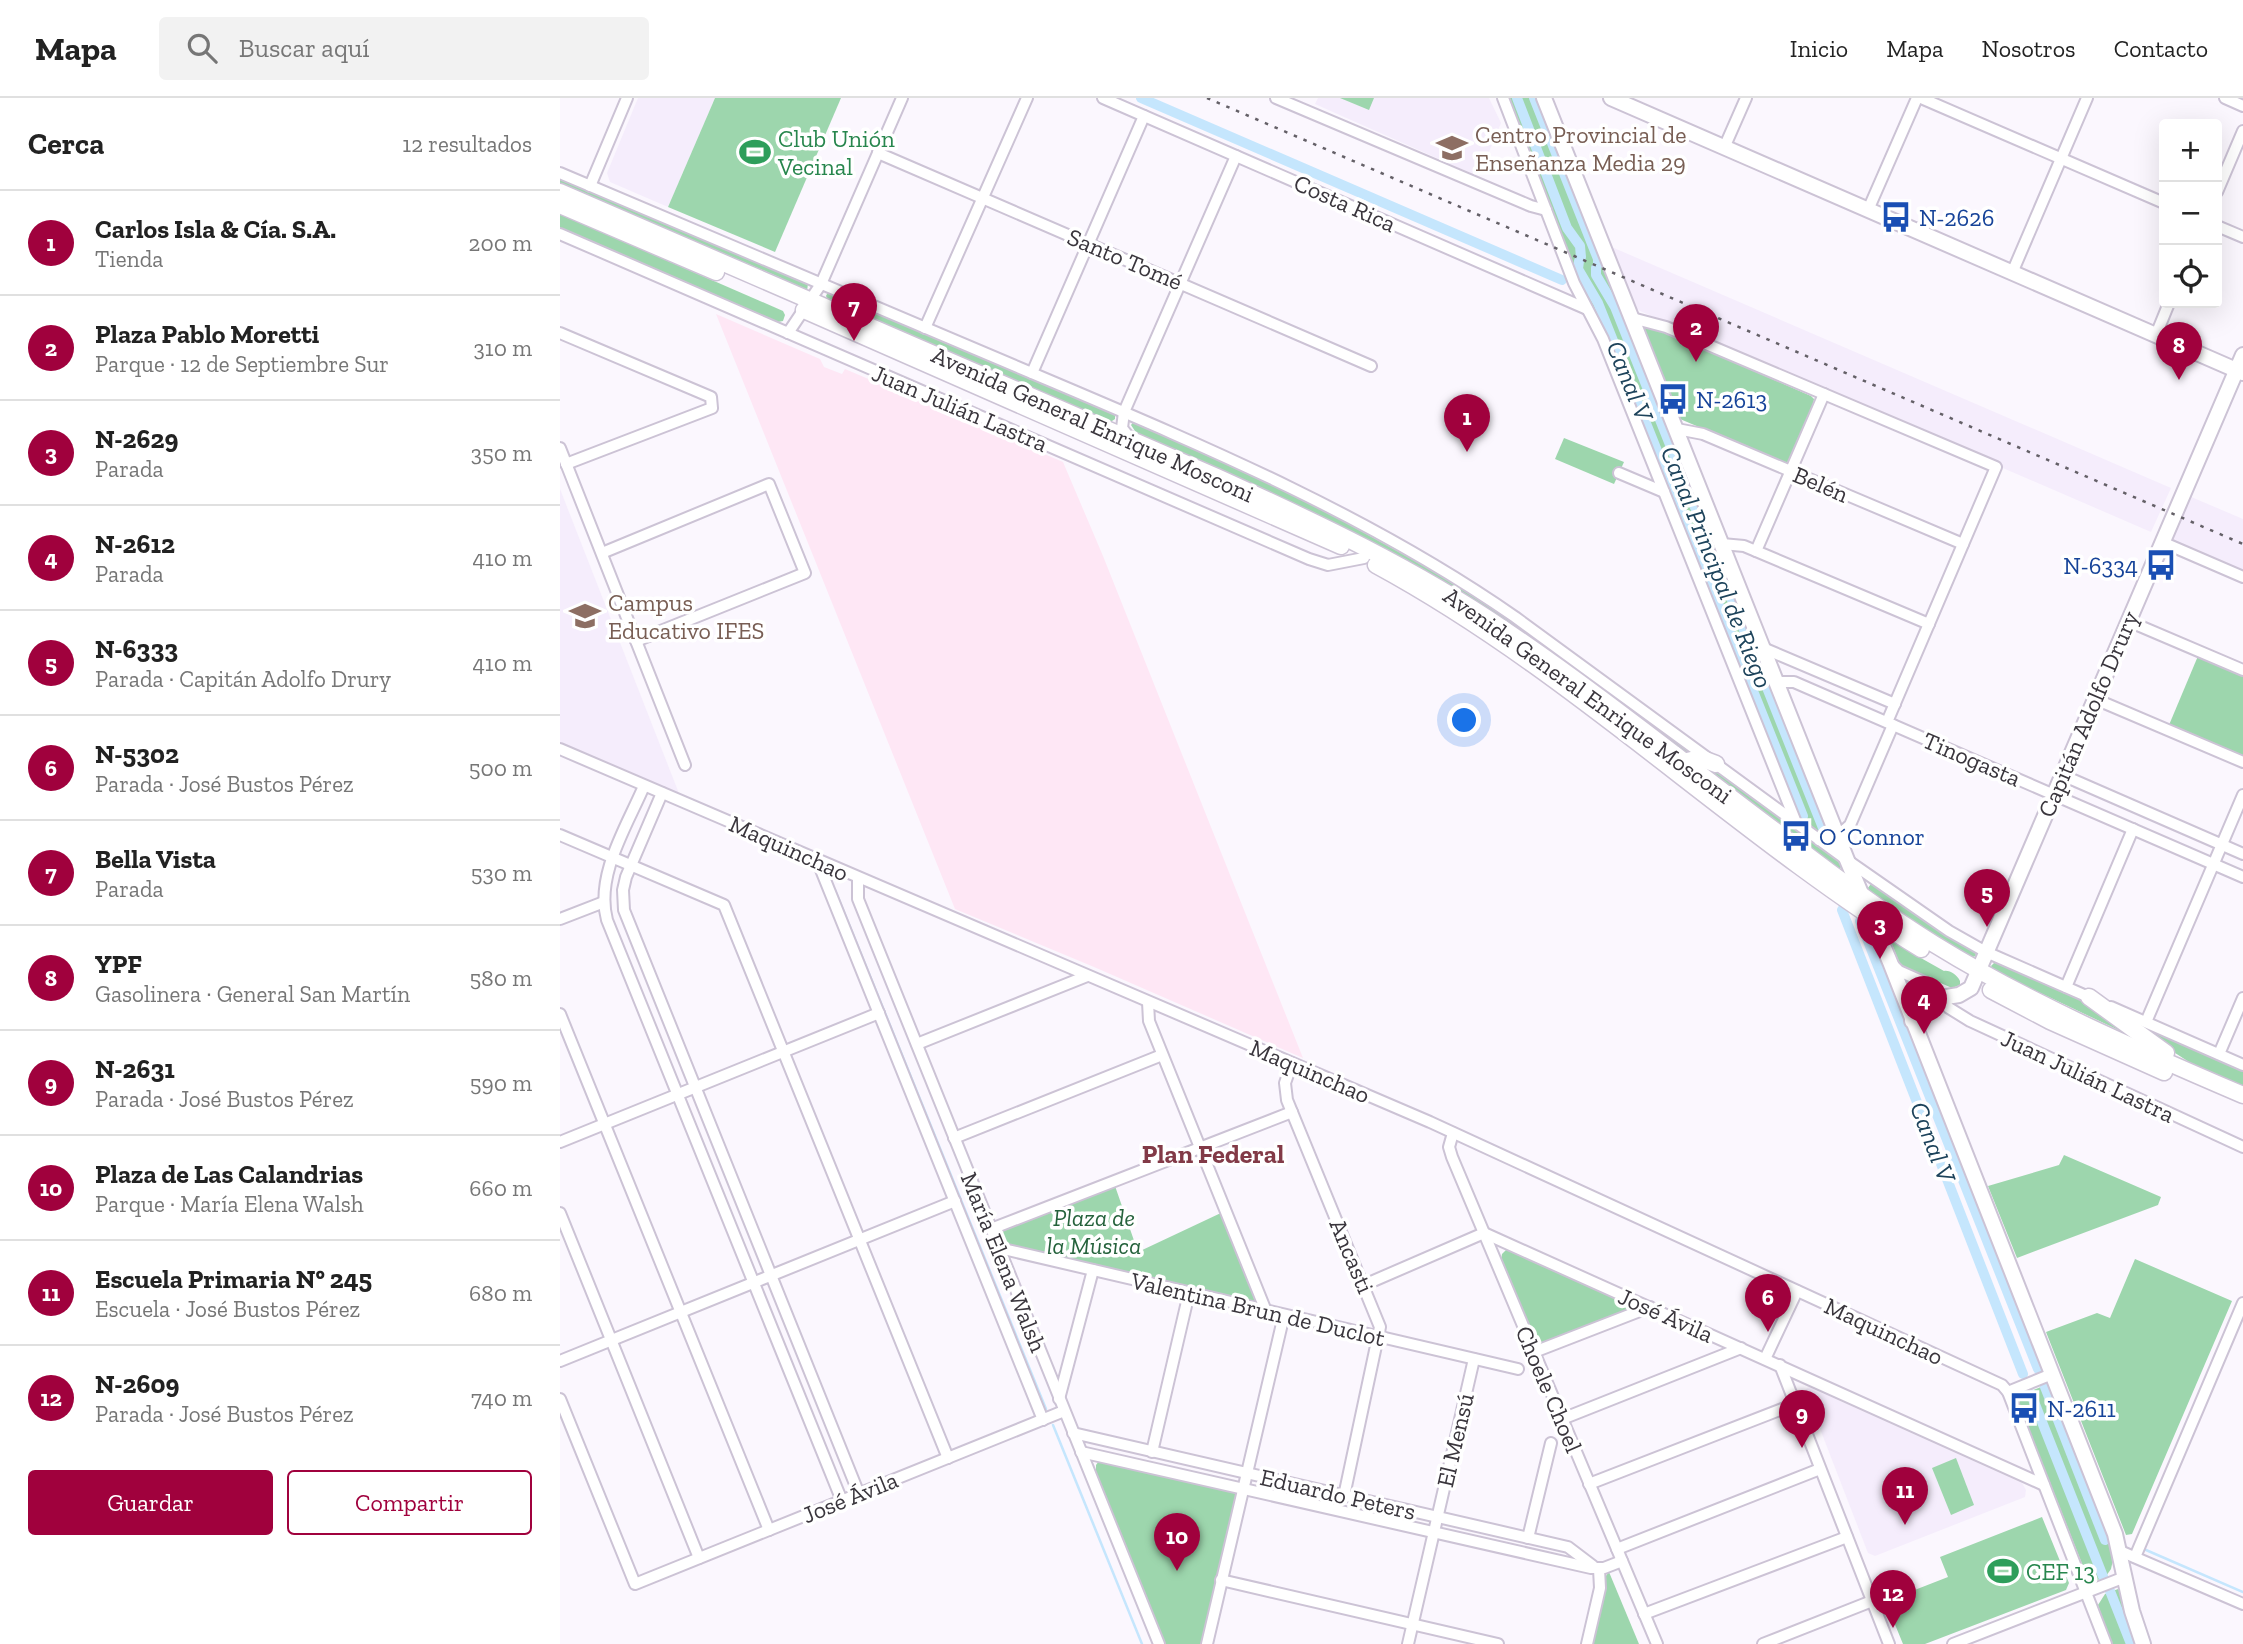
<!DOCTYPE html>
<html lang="es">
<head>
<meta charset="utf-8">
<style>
  :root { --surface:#fff; --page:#f2f2f2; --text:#222; --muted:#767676; --line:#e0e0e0; --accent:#a0013d }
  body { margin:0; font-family:"Zilla Slab",serif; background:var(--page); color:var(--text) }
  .controls { position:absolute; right:21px; top:21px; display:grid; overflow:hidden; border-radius:7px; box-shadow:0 7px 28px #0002 }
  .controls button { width:63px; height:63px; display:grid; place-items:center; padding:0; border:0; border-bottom:2px solid var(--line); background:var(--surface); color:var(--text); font:35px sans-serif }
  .you { position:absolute; left:905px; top:623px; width:24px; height:24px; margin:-18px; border:5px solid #fff; border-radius:50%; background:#1a73e8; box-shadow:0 0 0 10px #1a73e833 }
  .badge { display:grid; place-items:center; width:46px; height:46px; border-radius:50%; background:var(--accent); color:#fff; font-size:23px; font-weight:700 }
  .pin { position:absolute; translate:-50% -58px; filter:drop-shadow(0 2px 4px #0008) }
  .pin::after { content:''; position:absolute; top:37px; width:24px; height:21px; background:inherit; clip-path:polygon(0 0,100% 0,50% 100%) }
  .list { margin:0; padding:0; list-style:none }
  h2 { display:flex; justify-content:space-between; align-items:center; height:91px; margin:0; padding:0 28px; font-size:30px }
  h2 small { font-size:23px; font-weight:400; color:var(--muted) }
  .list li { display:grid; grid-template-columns:46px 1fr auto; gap:21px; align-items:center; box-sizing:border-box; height:105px; padding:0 28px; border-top:2px solid var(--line) }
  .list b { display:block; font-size:26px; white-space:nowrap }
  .list p { margin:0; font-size:23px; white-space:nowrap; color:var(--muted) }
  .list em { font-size:23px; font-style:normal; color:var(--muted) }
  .actions { display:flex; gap:14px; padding:21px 28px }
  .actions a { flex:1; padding:16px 0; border:2px solid var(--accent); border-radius:7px; text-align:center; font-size:24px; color:var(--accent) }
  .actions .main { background:var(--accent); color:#fff }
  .icon { flex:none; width:38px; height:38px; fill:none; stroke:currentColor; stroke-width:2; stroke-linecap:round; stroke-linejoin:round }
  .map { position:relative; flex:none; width:1683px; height:1546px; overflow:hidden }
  header { display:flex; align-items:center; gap:42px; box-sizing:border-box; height:98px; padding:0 35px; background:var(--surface); border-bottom:2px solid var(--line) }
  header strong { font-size:33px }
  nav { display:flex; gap:38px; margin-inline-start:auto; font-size:24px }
  .search { width:490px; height:63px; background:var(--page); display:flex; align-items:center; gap:18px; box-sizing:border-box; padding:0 24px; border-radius:7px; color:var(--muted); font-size:26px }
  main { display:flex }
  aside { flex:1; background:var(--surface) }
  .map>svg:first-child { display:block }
</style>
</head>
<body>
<header>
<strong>Mapa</strong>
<div class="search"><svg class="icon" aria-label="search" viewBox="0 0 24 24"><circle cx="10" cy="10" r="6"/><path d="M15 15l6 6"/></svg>Buscar aquí</div>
<nav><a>Inicio</a><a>Mapa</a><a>Nosotros</a><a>Contacto</a></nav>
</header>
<main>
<aside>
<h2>Cerca<small>12 resultados</small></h2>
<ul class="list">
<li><span class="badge">1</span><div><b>Carlos Isla &amp; Cía. S.A.</b><p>Tienda</p></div><em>200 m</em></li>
<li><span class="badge">2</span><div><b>Plaza Pablo Moretti</b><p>Parque · 12 de Septiembre Sur</p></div><em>310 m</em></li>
<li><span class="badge">3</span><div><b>N-2629</b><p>Parada</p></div><em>350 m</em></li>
<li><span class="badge">4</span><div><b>N-2612</b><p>Parada</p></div><em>410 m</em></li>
<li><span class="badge">5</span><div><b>N-6333</b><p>Parada · Capitán Adolfo Drury</p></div><em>410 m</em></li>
<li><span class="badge">6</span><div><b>N-5302</b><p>Parada · José Bustos Pérez</p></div><em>500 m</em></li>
<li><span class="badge">7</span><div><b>Bella Vista</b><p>Parada</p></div><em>530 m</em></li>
<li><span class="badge">8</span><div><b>YPF</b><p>Gasolinera · General San Martín</p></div><em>580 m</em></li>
<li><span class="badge">9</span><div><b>N-2631</b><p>Parada · José Bustos Pérez</p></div><em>590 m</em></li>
<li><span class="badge">10</span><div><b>Plaza de Las Calandrias</b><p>Parque · María Elena Walsh</p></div><em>660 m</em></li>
<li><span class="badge">11</span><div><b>Escuela Primaria N° 245</b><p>Escuela · José Bustos Pérez</p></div><em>680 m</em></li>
<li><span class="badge">12</span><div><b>N-2609</b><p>Parada · José Bustos Pérez</p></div><em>740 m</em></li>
</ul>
<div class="actions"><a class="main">Guardar</a><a>Compartir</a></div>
</aside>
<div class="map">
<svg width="1683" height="1546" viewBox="0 0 1683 1546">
  <rect width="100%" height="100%" fill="#fbf7fe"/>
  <!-- built -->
  <g fill="#f5edfc">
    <path d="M78,0H155L108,109L50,84L47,75Z"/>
    <path d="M758,0H929L941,25L920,75L915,77L755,6Z"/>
    <path d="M1047,147L1611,390L1591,434L1080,213L1072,206Z"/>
    <path d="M0,391L120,698L0,646Z"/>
    <path d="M1629,398L1683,421V474L1617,446L1614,442L1613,436Z"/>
    <path d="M1249,1289L1462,1385L1466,1392L1465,1399L1315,1458L1308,1455L1245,1292Z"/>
  </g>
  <!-- industrial -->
  <path fill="#fee7f5" d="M156,216L260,261L264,269L282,276L285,271L503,364L543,458L743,960L534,869L395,811Z"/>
  <!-- green -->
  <g fill="#9dd6ad">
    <path d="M155,0H281L215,154L108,109Z"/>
    <path d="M780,0H814L809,12Z"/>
    <path d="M948,0H980L1269,731L1265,734L1257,733L1237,716L1048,240L1021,190Z"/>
    <path d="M0,78L248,186L247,193L224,186L221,180L0,85Z"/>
    <path d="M0,116L223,213L225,217L223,223L218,224L0,130Z"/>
    <path d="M268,194L555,316V321L552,323H547L268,202L266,198Z"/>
    <path d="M1084,227H1089L1251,298L1254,301L1253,308L1229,364H1222L1120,321L1083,232Z"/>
    <path d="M574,323L721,389L912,494L1133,654L1129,658L871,477L798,437L577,336L571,327Z"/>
    <path d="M1004,340L1064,364L1054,386L995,361Z"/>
    <path d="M1638,558L1683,578V658L1609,627Z"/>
    <path d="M1146,664L1278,761L1282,767L1280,771L1278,773L1139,667Z"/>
    <path d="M1311,786H1314L1415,852L1416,858L1409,860L1309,795L1307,791Z"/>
    <path d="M1333,841L1352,850V855L1384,873C1390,872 1397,877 1400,883V887L1392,890L1344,869L1339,864L1331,844Z"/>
    <path d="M1435,864L1525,902L1571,938L1434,873L1431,868Z"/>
    <path d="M1552,914L1683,972V989L1629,964Z"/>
    <path d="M1504,1057L1601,1099L1598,1107L1457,1160L1428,1088L1499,1067Z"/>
    <path d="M555,1088L578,1154L663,1114L696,1206L446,1148L442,1145L440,1136L446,1131Z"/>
    <path d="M949,1149L1075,1206V1209L983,1246H978L972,1240L941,1162L942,1156Z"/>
    <path d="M1575,1161L1672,1203L1572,1436L1566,1437L1486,1234L1537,1215L1550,1220Z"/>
    <path d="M1486,1287H1489L1547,1429L1554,1457L1551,1471L1544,1481L1535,1482L1526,1476L1459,1306L1461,1297Z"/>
    <path d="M1396,1360L1414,1407L1391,1417L1372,1370Z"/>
    <path d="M539,1363L675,1394V1401L642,1546H605L536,1374V1367Z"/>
    <path d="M1482,1419L1509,1485L1506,1492L1365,1546H1343L1327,1507L1329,1502L1388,1479L1380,1459Z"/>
    <path d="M1049,1474L1079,1546H1032L1045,1479Z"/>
    <path d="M1558,1491L1562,1493L1579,1546H1551L1538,1507L1545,1496Z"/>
  </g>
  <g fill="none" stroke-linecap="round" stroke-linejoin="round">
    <!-- stream -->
    <g stroke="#c5e6fd" stroke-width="2.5">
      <path d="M275,792L486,1311"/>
      <path d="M493,1327L582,1546"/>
      <path d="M1586,1452L1683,1494"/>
    </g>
    <!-- canal -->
    <g stroke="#c5e6fd" stroke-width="10">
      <path d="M581,0L1002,182"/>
      <path d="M957,0L1007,130L1020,148L1021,159"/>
      <path d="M974,0L1038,161V166"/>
      <path d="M1019,163L1018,171L1038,205L1243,718"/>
      <path d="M1036,170V177L1055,209L1263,730"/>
      <path d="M1282,812L1463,1276"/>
      <path d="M1300,823L1478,1271"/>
      <path d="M1485,1289L1545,1442"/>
      <path d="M1471,1296L1544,1481"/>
      <path d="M1550,1493L1571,1546"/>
    </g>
    <defs>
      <g id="minor">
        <path d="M543,0L1027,211"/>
        <path d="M716,0L971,108L986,112"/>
        <path d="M943,0L1014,185L1043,241L1235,722"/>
        <path d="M1361,0L1604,105"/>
        <path d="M1665,0L1683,8"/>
        <path d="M1164,50L1186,0"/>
        <path d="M318,55L811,268"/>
        <path d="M0,75C164,146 329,214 493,284C651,351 813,420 955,519L1287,762L1389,833L1426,854L1533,901"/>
        <path d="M30,88L67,0"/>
        <path d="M1657,94L1683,33"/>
        <path d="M1308,112L1357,0"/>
        <path d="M1657,128L1683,139"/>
        <path d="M0,136L749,461L768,467L804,460"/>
        <path d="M1452,175L1527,0"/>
        <path d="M1072,220L1106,229L1436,369L1327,624"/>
        <path d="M365,230L467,0"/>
        <path d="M0,235L151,299L152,310L6,366"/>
        <path d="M228,235L261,186L342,0"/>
        <path d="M1596,237L1609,205"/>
        <path d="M472,275L584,18"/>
        <path d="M1117,331L1143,336L1403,446"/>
        <path d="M570,340L562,330L564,314L676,58"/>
        <path d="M0,350L125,667"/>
        <path d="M1059,375L1104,394"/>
        <path d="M1602,444L1683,479"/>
        <path d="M1162,446L1184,448L1369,526"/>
        <path d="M1196,453L1264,296"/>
        <path d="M42,455L209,386L245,475L76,543"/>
        <path d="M1568,523L1683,572"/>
        <path d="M1203,550L1335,606"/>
        <path d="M1217,584H1234L1683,779"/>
        <path d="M1535,601L1683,664"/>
        <path d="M0,651L870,1024L1442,1287L1448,1294L1546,1546"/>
        <path d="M1502,677L1683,756"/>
        <path d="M84,688C67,728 35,777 47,822L282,1403"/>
        <path d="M102,695L66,779L63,792L64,812L299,1396"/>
        <path d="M0,737L164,807L388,1360"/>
        <path d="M1259,742L1281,735L1290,727L1333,627"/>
        <path d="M257,762L483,1322"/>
        <path d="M298,780V801L599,1546"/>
        <path d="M0,821L44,804"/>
        <path d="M1332,866L1339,873L1366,885L1389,910L1410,923L1683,1049"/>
        <path d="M1506,889L1573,731"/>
        <path d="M588,904L589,923L706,1213"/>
        <path d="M1551,909L1683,967"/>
        <path d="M0,916L209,1432"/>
        <path d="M1586,924L1683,697"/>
        <path d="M357,946L527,878"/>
        <path d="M1659,956L1683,900"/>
        <path d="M732,965L725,985L727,1002L820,1229L784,1398"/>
        <path d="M893,1035L889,1049L892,1059L1097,1546"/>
        <path d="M394,1040L602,957"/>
        <path d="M0,1044L319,915"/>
        <path d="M0,1115L139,1460"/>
        <path d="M431,1131L732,1014"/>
        <path d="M439,1150L958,1271"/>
        <path d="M804,1187L924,1135L1484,1387"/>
        <path d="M974,1254L1090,1209"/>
        <path d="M1205,1261L1237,1193"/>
        <path d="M0,1263L395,1103"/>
        <path d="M1220,1267L1329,1546"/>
        <path d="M1448,1294L1492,1276"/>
        <path d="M0,1301L75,1486L504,1313"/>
        <path d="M499,1301L533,1172"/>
        <path d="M1002,1321L1181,1250"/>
        <path d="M513,1335L1008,1449L1033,1468"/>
        <path d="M521,1354L1031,1470H1044L1062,1463"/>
        <path d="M592,1354L629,1195"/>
        <path d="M1029,1386L1235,1306"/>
        <path d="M968,1440L991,1345"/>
        <path d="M1057,1451L1260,1371"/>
        <path d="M1560,1453L1683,1506"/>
        <path d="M1575,1459L1683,1205"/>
        <path d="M661,1482L938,1546"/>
        <path d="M1084,1516L1287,1439"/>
        <path d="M647,1546L724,1217"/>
        <path d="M848,1546L914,1261"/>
        <path d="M1027,1546L1040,1490L1039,1471"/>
        <path d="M1203,1546L1312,1503"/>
        <path d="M1393,1546L1565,1479"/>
      </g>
      <g id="major">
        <path d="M984,0L1287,762L1330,864L1555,1436L1572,1513L1583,1546"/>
        <path d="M1051,0L1683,275"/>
        <path d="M1352,923L1353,913L1361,903L1399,897L1411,890L1683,257"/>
      </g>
      <g id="highway">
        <path d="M0,94L657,379C756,424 854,470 945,532C1041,597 1132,671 1226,741C1274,778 1322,814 1374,846C1471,906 1578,952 1683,997"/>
        <path d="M0,107L156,174"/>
        <path d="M244,212L781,448"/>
        <path d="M816,467C1012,573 1172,734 1361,851"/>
        <path d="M1123,664L1140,660L1156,666"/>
        <path d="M1431,892L1490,923L1604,974"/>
        <path d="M1529,899L1606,955"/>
      </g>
    </defs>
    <!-- minor casing -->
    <use href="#minor" stroke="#ccc3d5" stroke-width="14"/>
    <!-- major casing -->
    <use href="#major" stroke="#ccc3d5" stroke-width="18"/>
    <!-- highway casing -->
    <use href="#highway" stroke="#ccc3d5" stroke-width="19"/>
    <!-- minor -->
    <use href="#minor" stroke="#fff" stroke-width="10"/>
    <!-- major -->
    <use href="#major" stroke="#fff" stroke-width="14"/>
    <!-- highway -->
    <use href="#highway" stroke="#fff" stroke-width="16"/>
    <!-- rail -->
    <path stroke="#646067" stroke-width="2.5" stroke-dasharray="3.5 7" stroke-linecap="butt" d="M647,0L1683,446"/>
  </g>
  <!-- icons -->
  <defs>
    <symbol id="school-bare" viewBox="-9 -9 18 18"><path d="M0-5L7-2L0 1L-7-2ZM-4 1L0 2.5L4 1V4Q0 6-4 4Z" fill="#8d6e63" stroke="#fff" stroke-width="2.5" paint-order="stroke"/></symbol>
    <symbol id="stadium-bare" viewBox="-9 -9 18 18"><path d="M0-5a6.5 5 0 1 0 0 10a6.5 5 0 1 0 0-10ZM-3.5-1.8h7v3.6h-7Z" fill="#2e9e5b" stroke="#fff" stroke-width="2.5" paint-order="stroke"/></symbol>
    <symbol id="bus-bare" viewBox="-9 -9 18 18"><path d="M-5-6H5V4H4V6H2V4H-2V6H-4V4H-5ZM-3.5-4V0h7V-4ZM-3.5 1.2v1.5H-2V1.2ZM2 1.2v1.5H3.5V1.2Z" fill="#1a4fb4" stroke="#fff" stroke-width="2.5" paint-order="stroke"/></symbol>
  </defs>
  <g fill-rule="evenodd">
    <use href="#school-bare" x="870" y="28" width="44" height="44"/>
    <use href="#stadium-bare" x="173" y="32" width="44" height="44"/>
    <use href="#bus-bare" x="1314" y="97" width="44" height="44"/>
    <use href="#bus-bare" x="1091" y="279" width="44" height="44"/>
    <use href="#bus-bare" x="1579" y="445" width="44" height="44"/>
    <use href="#school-bare" x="3" y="496" width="44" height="44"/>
    <use href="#bus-bare" x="1214" y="716" width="44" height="44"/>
    <use href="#bus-bare" x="1442" y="1288" width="44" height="44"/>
    <use href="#stadium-bare" x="1421" y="1451" width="44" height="44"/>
  </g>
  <g text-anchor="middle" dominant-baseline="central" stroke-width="7" stroke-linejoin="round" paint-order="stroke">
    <!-- education labels -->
    <g font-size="24" fill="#785e54" stroke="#fff" text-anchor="start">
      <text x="915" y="36">Centro Provincial de<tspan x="915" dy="28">Enseñanza Media 29</tspan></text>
      <text x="48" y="504">Campus<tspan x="48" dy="28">Educativo IFES</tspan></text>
    </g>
    <!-- leisure labels -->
    <g font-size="24" fill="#27864d" stroke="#fff" text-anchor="start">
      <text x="218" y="40">Club Unión<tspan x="218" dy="28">Vecinal</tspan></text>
      <text x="1466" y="1473">CEF 13</text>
    </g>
    <!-- street labels -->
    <g font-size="24" fill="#3a363d" stroke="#fff">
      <text transform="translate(785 105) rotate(24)">Costa Rica</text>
      <text transform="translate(565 161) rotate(23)">Santo Tomé</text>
      <text transform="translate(400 310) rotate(23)">Juan Julián Lastra</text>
      <text transform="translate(533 326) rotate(24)">Avenida General Enrique Mosconi</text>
      <text transform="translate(1261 386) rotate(23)">Belén</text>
      <text transform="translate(1028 597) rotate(36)">Avenida General Enrique Mosconi</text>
      <text transform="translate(1528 616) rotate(-67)">Capitán Adolfo Drury</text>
      <text transform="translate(1412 661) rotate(23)">Tinogasta</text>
      <text transform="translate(229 750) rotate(24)">Maquinchao</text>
      <text transform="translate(750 973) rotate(23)">Maquinchao</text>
      <text transform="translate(1528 978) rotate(25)">Juan Julián Lastra</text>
      <text transform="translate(792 1158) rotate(67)">Ancasti</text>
      <text transform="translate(444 1164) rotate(68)">María Elena Walsh</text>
      <text transform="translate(698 1211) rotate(13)">Valentina Brun de Duclot</text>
      <text transform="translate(1106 1217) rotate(24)">José Ávila</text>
      <text transform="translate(1324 1233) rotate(25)">Maquinchao</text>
      <text transform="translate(989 1291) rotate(67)">Choele Choel</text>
      <text transform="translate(895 1342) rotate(-77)">El Mensú</text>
      <text transform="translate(778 1396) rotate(13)">Eduardo Peters</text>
      <text transform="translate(290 1399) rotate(-22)">José Ávila</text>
    </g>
    <!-- transit labels -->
    <g font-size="24" fill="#164399" stroke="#fff" text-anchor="start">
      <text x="1359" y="119">N-2626</text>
      <text x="1136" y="301">N-2613</text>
      <text x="1578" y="467" text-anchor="end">N-6334</text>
      <text x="1259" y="738">O´Connor</text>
      <text x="1487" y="1310">N-2611</text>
    </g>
    <!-- park labels -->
    <g font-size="24" font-style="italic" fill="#25623c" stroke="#fff">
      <text x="534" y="1119">Plaza de<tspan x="534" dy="28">la Música</tspan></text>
    </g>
    <!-- water labels -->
    <g font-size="26" font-style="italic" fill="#1d435b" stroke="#fff">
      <text transform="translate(1070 283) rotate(68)">Canal V</text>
      <text transform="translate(1157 469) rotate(68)">Canal Principal de Riego</text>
      <text transform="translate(1373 1044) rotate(69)">Canal V</text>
    </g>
    <!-- neighbourhood labels -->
    <g font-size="26" font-weight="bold" fill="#823a47" stroke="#fff">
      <text x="653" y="1056">Plan Federal</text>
    </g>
  </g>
</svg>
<div class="controls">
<button>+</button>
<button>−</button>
<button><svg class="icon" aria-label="locate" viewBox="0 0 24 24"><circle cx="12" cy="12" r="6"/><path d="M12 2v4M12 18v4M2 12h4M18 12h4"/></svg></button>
</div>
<div class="you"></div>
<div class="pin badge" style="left:907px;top:354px">1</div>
<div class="pin badge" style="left:1136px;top:264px">2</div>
<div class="pin badge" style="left:1320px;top:861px">3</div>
<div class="pin badge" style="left:1364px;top:936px">4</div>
<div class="pin badge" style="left:1427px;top:829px">5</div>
<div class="pin badge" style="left:1208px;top:1234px">6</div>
<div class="pin badge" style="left:294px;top:243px">7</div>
<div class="pin badge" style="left:1619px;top:282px">8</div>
<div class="pin badge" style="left:1242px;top:1350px">9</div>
<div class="pin badge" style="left:617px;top:1473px">10</div>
<div class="pin badge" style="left:1345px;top:1427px">11</div>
<div class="pin badge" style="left:1333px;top:1530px">12</div>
</div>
</main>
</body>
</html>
